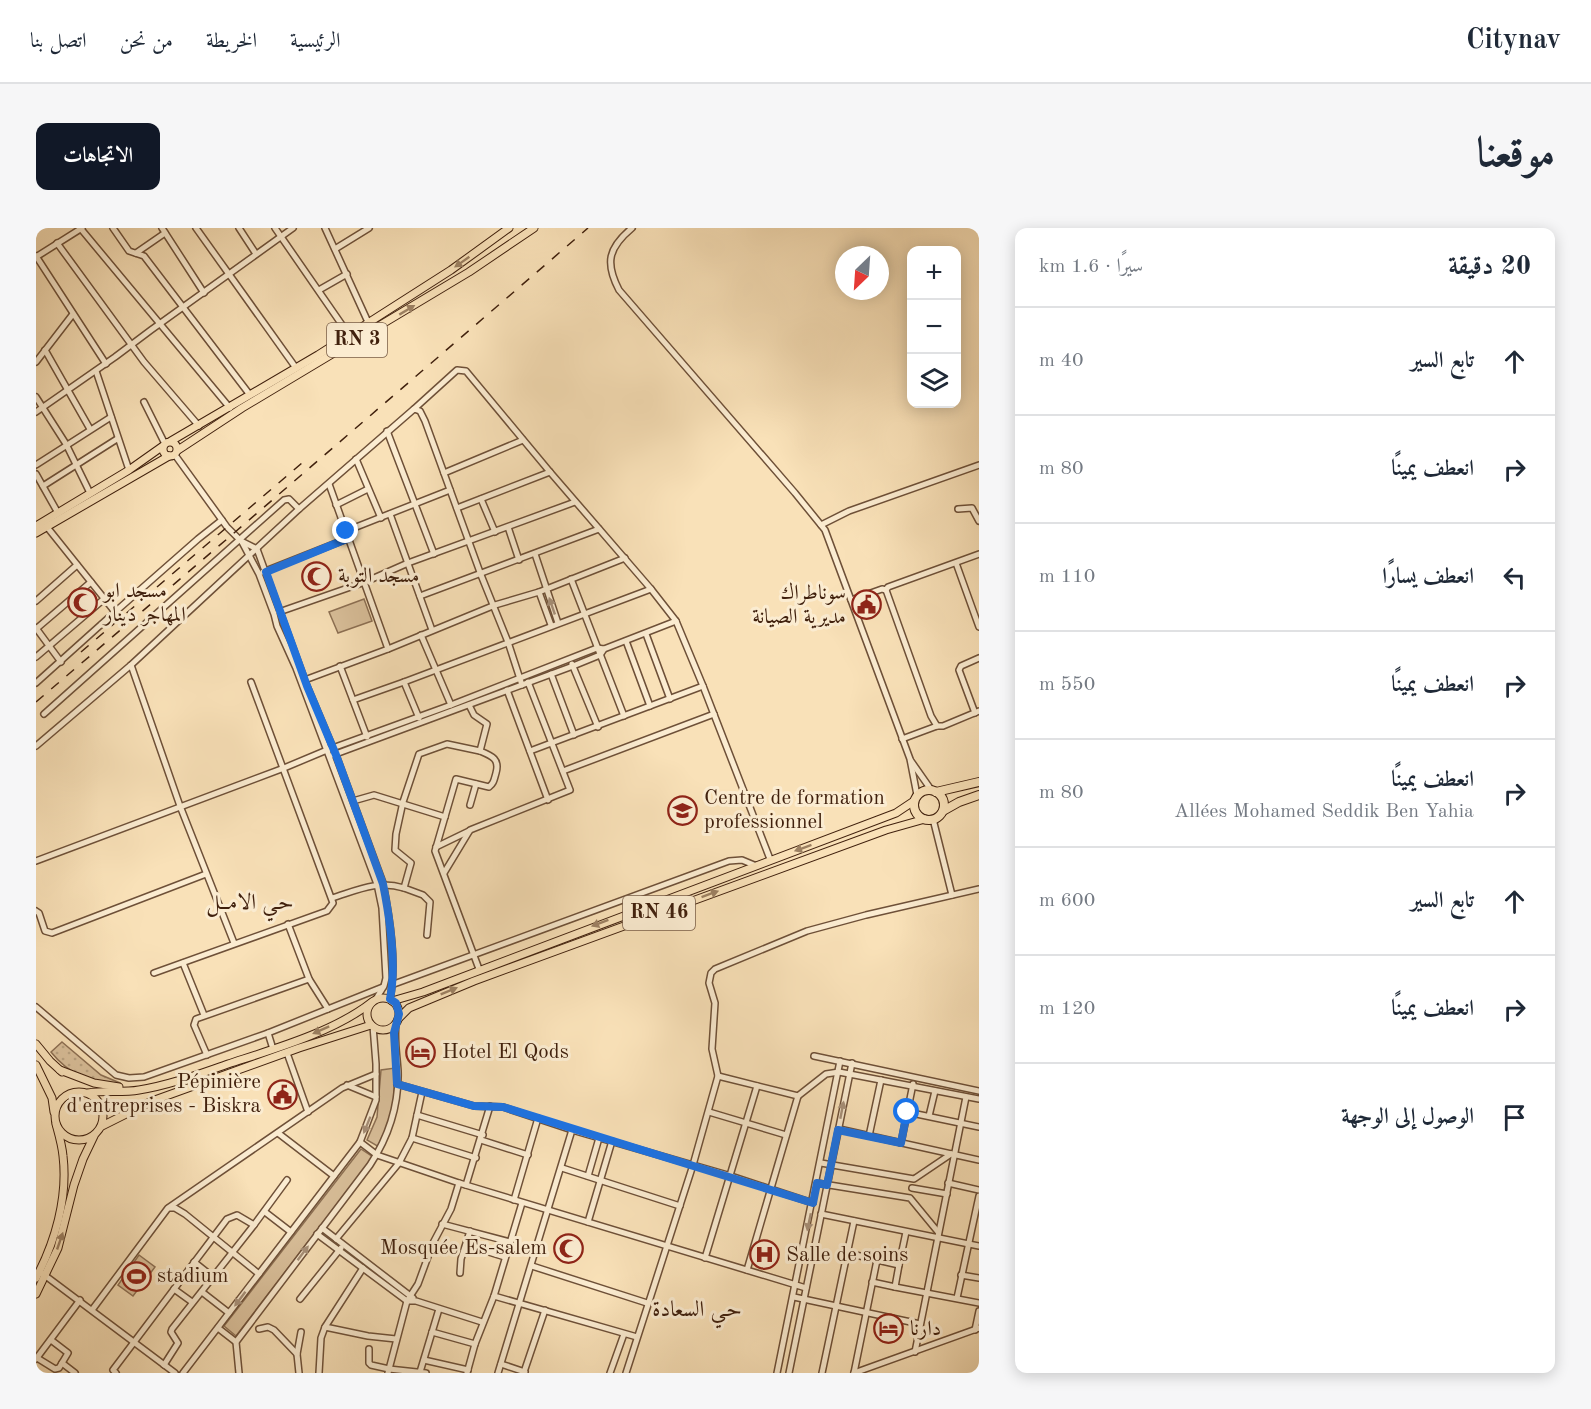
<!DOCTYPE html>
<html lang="ar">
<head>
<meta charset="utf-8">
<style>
  :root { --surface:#fff; --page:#f6f6f7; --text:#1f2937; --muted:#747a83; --line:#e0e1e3; --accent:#111827 }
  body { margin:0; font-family:"Old Standard TT",Amiri,serif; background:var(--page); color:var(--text); direction:rtl }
  .controls { position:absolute; right:18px; top:18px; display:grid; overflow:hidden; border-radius:12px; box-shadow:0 3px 15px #0003 }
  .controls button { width:54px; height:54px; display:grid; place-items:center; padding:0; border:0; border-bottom:2px solid var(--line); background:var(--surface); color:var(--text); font:30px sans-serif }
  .compass { position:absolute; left:799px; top:18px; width:54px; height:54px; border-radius:50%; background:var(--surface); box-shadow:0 3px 15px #0003; rotate:205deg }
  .stop { position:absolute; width:18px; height:18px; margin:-14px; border:4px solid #1a73e8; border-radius:50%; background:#fff }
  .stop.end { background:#1a73e8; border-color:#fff; box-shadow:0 2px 6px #0008 }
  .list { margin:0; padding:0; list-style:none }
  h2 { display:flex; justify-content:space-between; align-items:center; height:78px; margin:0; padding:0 24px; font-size:26px }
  h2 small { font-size:20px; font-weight:400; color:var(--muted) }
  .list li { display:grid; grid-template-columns:39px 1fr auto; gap:18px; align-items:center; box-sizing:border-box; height:108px; padding:0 24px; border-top:2px solid var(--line) }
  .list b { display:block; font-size:22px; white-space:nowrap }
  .list p { margin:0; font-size:20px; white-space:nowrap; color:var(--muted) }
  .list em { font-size:20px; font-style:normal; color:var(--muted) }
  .icon { flex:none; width:33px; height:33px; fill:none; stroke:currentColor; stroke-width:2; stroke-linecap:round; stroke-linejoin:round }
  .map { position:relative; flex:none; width:943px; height:1145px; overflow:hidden; direction:ltr; border-radius:12px }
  header { display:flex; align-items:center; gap:36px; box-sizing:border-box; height:84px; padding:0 30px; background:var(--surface); border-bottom:2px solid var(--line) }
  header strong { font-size:28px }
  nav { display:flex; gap:33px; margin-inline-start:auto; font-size:21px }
  .intro { display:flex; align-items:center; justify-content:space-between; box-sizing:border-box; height:144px; padding:0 36px }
  h1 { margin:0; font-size:42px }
  .button { padding:15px 27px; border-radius:12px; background:var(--accent); color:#fff; font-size:21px; font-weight:700 }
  main { display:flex; gap:36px; padding:0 36px }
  aside { flex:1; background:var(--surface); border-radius:12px; box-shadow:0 3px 15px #0003 }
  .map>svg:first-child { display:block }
</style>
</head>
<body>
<header>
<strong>Citynav</strong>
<nav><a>الرئيسية</a><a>الخريطة</a><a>من نحن</a><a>اتصل بنا</a></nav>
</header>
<div class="intro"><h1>موقعنا</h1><a class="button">الاتجاهات</a></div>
<main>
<aside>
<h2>20 دقيقة<small>سيرًا · 1.6 km</small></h2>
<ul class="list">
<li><svg class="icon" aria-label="ahead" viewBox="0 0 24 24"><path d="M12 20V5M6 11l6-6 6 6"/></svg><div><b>تابع السير</b></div><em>40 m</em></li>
<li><svg class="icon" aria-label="right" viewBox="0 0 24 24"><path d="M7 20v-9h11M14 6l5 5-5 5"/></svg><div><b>انعطف يمينًا</b></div><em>80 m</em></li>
<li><svg class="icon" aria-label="left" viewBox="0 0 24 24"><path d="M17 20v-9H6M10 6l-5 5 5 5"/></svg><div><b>انعطف يسارًا</b></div><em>110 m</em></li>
<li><svg class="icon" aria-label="right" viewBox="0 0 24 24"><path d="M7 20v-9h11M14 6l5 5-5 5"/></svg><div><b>انعطف يمينًا</b></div><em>550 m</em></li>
<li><svg class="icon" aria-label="right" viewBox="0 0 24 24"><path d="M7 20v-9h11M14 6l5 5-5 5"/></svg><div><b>انعطف يمينًا</b><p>Allées Mohamed Seddik Ben Yahia</p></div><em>80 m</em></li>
<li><svg class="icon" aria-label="ahead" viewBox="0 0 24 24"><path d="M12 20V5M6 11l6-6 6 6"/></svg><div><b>تابع السير</b></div><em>600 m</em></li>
<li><svg class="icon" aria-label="right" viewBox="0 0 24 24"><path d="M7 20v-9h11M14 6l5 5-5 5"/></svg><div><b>انعطف يمينًا</b></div><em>120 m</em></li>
<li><svg class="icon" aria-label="arrive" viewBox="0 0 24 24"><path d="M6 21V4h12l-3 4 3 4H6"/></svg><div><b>الوصول إلى الوجهة</b></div></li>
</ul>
</aside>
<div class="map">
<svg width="943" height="1145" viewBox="0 0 943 1145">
  <defs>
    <pattern id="grass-dots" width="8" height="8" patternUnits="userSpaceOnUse" patternTransform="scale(1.5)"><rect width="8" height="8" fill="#dac09b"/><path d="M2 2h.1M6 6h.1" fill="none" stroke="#bca584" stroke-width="1.8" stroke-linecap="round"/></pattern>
  </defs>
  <rect width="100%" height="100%" fill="#f9e1b8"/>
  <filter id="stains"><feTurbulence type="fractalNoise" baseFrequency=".00333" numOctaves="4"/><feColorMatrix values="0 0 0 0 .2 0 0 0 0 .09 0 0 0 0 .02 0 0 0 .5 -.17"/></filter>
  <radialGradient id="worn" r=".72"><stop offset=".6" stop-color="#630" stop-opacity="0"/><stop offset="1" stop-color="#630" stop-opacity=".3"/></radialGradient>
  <!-- grass -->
  <path fill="url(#grass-dots)" stroke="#8d7054" stroke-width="1.5" d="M26,814L65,847L84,855L83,857C54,853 34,848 15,824Z"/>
  <!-- park -->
  <g fill="#dac09b" stroke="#8d7054" stroke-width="1.5">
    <path d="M328,371L336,393L302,405L293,384Z"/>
    <path d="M359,840L357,884L343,919L331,912L341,889L345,842Z"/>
    <path d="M325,921L337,929L200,1108L188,1098Z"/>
    <path d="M103,1027L119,1039L97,1068L82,1057Z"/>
  </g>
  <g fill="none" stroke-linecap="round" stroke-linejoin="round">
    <defs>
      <g id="minor">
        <path d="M77,0L93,23L108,28L214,167"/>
        <path d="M126,0L168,65"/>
        <path d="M160,0L260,140"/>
        <path d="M203,0L220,26"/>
        <path d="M239,0L313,107"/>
        <path d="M289,0L332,94"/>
        <path d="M596,0C572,20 569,35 583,62L759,265L789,302L874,531L881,567"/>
        <path d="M45,1L194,180"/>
        <path d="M21,15L108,134L163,198"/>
        <path d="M299,21L333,0"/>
        <path d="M100,25L129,5"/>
        <path d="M0,28L70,136"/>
        <path d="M0,29L46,0"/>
        <path d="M283,62L311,46"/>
        <path d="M9,122L54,201"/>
        <path d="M0,134L37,86"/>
        <path d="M60,143L93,242"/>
        <path d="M0,169L30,216L54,265"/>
        <path d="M108,174L129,216"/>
        <path d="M378,181L421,142L430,143L514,244L615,361L640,393L667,458L734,631"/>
        <path d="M0,184L79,129L115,102L257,0"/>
        <path d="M351,203L398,326"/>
        <path d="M139,227L191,299L205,313L221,321L271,458L300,527L347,655C354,691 361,736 354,771"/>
        <path d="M320,231L345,290"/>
        <path d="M0,237L75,189"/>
        <path d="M408,245L487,212"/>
        <path d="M0,246L22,285"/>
        <path d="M293,256L352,421"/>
        <path d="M7,258L81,211"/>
        <path d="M445,271L459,304"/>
        <path d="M300,277L332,261"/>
        <path d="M421,280L514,244"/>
        <path d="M922,281L936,280L943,293"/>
        <path d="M354,286L396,402"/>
        <path d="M785,297L813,283L943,237"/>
        <path d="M472,299L483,332"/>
        <path d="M310,303L414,262"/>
        <path d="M206,314L223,346L238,386L241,398L260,440L341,656L346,680L350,750L348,758L340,771"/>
        <path d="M499,326L522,395"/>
        <path d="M920,335L943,399"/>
        <path d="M227,344L313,310"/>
        <path d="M535,351L588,488"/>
        <path d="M503,364L515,397"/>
        <path d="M384,368L563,301"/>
        <path d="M815,372L846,361L850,362"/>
        <path d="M0,373L41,337"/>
        <path d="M79,384L162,311L186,292"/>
        <path d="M243,384L329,354L372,335L539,274"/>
        <path d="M0,400L25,434"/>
        <path d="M0,401L55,354"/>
        <path d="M610,406L634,471"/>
        <path d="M385,407L415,477"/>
        <path d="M590,413L614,478"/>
        <path d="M0,429L68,371"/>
        <path d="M536,436L562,499"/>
        <path d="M95,437L144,578L198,715"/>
        <path d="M304,438L331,509"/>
        <path d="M515,446L538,507"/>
        <path d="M266,453L352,421L459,377L503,364L589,330"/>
        <path d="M368,454L383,490"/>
        <path d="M0,455L79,384L11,299"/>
        <path d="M471,462L512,572"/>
        <path d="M317,472L368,454L615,361"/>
        <path d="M433,477L438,487L451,496L444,523C456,528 464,531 460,545C458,552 458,555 453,559L420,551L399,623L443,741"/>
        <path d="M939,485L923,442L925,438L943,430"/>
        <path d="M8,486L248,272L253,271L263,281"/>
        <path d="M901,498L895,488L850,362L852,359L943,326"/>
        <path d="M866,511L901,498H907L943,483"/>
        <path d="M0,518L95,437L263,281L378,181L384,183L389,193L445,347L472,414L486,457"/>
        <path d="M494,523L667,458"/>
        <path d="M297,527L537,438L564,427L568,421L640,393"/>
        <path d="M875,533L896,563"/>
        <path d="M527,543L678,486"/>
        <path d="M317,573L338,567L409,589"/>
        <path d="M434,577L440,556"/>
        <path d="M897,591L916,667"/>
        <path d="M400,619L433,603"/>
        <path d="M0,633L248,540L291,522L415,477L561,420L568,421"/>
        <path d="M408,645L434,602L534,562L492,454"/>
        <path d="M296,670C322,662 341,652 368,660"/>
        <path d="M0,683L3,685L9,703L16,705L170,646"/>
        <path d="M252,696L273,751L292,781"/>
        <path d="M391,707L394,674L387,667L368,660L375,635L359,622L360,606L367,574L383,526L411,516L444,523"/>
        <path d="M147,735L168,787"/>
        <path d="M118,745L291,683L297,675L215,454"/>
        <path d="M358,756L693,633L706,632L718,637"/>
        <path d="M0,779L80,847L93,850L108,849L232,805L347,759"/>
        <path d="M232,805L237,821"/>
        <path d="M251,825L272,884"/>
        <path d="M171,827L158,797L160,791L273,751"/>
        <path d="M778,828L943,863"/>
        <path d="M682,848L676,821L679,775L673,755L675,745L679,741L771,703L830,687L943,661"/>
        <path d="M361,856L438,878L467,879L536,902L695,948L777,975"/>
        <path d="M311,857L340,869"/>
        <path d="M673,884L750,907"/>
        <path d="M871,884L943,899"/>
        <path d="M381,887L447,907"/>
        <path d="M893,888L899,863"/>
        <path d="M803,901L943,932"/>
        <path d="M242,905L298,948"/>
        <path d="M833,908L845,852"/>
        <path d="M376,910L440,930"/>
        <path d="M445,912L492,927"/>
        <path d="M324,914L341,927L423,955L770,1060"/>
        <path d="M865,915L877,856"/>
        <path d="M785,935L878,951L915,926"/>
        <path d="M526,940L644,978"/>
        <path d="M552,948L563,910"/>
        <path d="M781,955L874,970L902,1004"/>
        <path d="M912,955L943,962"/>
        <path d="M430,957L454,878"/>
        <path d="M876,960L911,966"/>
        <path d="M478,972L502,890"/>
        <path d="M133,980H139L149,986L223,1046"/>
        <path d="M229,984L255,1004"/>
        <path d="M785,986L943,1018"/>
        <path d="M552,994L576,913"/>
        <path d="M406,996L474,1014"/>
        <path d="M286,1000L377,1070"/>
        <path d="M281,1006L371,1073H380L446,1094"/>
        <path d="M300,1011L363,935L376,910L386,864"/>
        <path d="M430,1017L469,1029"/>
        <path d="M811,1025L863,1037L859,1059L836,1054"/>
        <path d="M669,1030L721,858"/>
        <path d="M158,1034L177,1049"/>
        <path d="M863,1037L870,1004"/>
        <path d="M496,1038L611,1075"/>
        <path d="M711,1042L762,868"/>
        <path d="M424,1045L425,1031L434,1003"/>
        <path d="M7,1046L139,1145"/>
        <path d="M925,1047L943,1050"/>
        <path d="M859,1059L943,1075"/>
        <path d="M138,1061L156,1074"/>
        <path d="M166,1064L193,1085"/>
        <path d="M458,1068L601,1109"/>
        <path d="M758,1069L884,1096"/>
        <path d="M921,1070L943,968"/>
        <path d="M264,1071L305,1020"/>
        <path d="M56,1082L132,980L306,860L340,846"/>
        <path d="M289,1099L327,1040"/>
        <path d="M182,1100L200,1114"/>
        <path d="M223,1101L232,1099L238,1102L261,1126L263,1145"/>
        <path d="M939,1102L943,1083"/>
        <path d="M396,1104L439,1116"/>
        <path d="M333,1121V1135L335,1137L353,1141L390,1145"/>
        <path d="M879,1124L930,869"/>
        <path d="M261,1126L265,1104"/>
        <path d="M1,1130L19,1141L23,1140L32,1125L15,1112"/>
        <path d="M0,1131L44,1072"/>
        <path d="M388,1132L432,1142"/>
        <path d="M26,1135L39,1145"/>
        <path d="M465,1136L489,1144"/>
        <path d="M128,1137L142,1115L135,1104L136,1101L218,997"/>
        <path d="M384,1144L403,1081"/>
        <path d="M488,1144L509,1082"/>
        <path d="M80,1145L77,1142L191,991L201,987L218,997L251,952"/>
        <path d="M147,1145L324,914L340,872V836L337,798"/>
        <path d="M203,1145L200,1114L334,937C353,908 363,878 362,843C361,827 358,812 360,796"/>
        <path d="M283,1145L285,1110L289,1099L332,1108L360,1111"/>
        <path d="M352,1145L371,1073L382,1056L397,1015L415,981L423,955"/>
        <path d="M431,1145L439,1116L458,1068L486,975"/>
        <path d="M462,1145L536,902"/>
        <path d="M574,1145L588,1106"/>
        <path d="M590,1145L657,937L682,848L762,868L790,846L803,844L943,871"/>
        <path d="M741,1145L804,833"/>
        <path d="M753,1145L816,835"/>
        <path d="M786,1145L818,993"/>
        <path d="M818,1145L943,1100"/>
        <path d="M818,1145L841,1032"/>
      </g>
      <g id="major">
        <path d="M135,213L282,127L415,42L473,0"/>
        <circle cx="134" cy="221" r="7"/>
        <path d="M142,222L206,180L433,44L498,0"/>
        <path d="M0,298L93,242L127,218"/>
        <path d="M0,305L133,228"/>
        <circle cx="347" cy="786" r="16"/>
        <path d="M356,773L387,764L860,585L878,573"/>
        <path d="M362,791L373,780L438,753L850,602L889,591"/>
        <path d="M0,816L14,833L26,844"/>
        <path d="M0,837L16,870L18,884"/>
        <path d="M24,842L58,855L83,859"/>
        <circle cx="43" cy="888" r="24"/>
        <path d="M52,865C69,862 87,865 103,862C134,857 163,846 192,836C238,821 298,804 336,774"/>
        <path d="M66,898L116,873L263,820L335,797"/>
        <path d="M0,1050C19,1014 32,970 27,928C26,917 23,907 20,896"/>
        <path d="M0,1066L22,1020L38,957L47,931L58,908"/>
      </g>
      <g id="highway">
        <circle cx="893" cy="577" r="15"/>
        <path d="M900,564L943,554"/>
        <path d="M907,583L923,574L943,567"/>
      </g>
    </defs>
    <!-- minor casing -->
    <use href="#minor" stroke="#6e5038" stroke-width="8"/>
    <!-- major casing -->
    <use href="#major" stroke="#40200d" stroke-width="9"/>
    <!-- highway casing -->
    <use href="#highway" stroke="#40200d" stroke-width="10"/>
    <!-- minor -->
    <use href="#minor" stroke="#fbecd1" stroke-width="5"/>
    <!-- major -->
    <use href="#major" stroke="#f9e1b8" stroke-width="7"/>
    <!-- highway -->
    <use href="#highway" stroke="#f9e1b8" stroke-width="8"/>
    <!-- rail -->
    <g stroke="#40200d" stroke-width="1.5" stroke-dasharray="10 10" stroke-linecap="butt">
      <path d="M45,424L273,229"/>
      <path d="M0,474L198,305L552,0"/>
    </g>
  </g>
  <!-- one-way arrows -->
  <defs><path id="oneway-solid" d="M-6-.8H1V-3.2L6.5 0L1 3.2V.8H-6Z" transform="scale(1.5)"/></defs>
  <g fill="#9c8062">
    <use href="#oneway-solid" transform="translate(426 34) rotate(145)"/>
    <use href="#oneway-solid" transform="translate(371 82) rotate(-31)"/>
    <use href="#oneway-solid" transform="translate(767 620) rotate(160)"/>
    <use href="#oneway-solid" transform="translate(674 666) rotate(-20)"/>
    <use href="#oneway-solid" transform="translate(564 695) rotate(159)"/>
    <use href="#oneway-solid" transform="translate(413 763) rotate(-22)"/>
    <use href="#oneway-solid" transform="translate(285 802) rotate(156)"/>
    <use href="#oneway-solid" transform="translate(24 1013) rotate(-71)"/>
  </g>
  <g fill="#a79079">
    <use href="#oneway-solid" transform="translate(516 378) rotate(-109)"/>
    <use href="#oneway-solid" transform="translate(806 882) rotate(-79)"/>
    <use href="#oneway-solid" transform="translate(331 897) rotate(112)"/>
    <use href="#oneway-solid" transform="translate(773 994) rotate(102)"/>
    <use href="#oneway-solid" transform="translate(267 1025) rotate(-53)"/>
    <use href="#oneway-solid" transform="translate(204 1071) rotate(127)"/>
  </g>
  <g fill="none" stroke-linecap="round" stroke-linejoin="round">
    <!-- route -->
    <path stroke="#1a73e8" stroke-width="8" d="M310,303L313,310L230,344L271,458L300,527L347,656C354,691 361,736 354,771L360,775L363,786L358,805L361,856L438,878L467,879L777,975L781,955L791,957L802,902L865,915L871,884"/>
  </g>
  <!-- icons -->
  <defs>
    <symbol id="mosque-ring" viewBox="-11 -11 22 22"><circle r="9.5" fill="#fbecd1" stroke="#8f2418" stroke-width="1.5"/><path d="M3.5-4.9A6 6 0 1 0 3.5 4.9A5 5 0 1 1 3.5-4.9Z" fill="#8f2418"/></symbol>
    <symbol id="civic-ring" viewBox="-11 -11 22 22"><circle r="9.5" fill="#fbecd1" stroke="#8f2418" stroke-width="1.5"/><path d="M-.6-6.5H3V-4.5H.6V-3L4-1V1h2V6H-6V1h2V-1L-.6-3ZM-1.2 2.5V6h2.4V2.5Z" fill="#8f2418"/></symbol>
    <symbol id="university-ring" viewBox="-11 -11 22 22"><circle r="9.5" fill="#fbecd1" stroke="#8f2418" stroke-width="1.5"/><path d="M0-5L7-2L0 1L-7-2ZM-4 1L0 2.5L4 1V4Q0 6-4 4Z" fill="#8f2418"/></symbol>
    <symbol id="hotel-ring" viewBox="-11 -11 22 22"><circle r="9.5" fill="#fbecd1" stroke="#8f2418" stroke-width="1.5"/><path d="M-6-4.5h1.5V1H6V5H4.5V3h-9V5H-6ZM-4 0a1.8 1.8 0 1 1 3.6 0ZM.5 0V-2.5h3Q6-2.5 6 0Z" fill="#8f2418"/></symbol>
    <symbol id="hospital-ring" viewBox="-11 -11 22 22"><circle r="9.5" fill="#fbecd1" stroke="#8f2418" stroke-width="1.5"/><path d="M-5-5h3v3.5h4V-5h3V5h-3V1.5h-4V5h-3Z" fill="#8f2418"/></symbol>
    <symbol id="stadium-ring" viewBox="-11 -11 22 22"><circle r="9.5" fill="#fbecd1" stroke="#8f2418" stroke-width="1.5"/><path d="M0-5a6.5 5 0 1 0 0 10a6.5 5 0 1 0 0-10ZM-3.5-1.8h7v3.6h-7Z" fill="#8f2418"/></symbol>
  </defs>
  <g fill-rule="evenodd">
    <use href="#mosque-ring" x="264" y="332" width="33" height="33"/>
    <use href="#mosque-ring" x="30" y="358" width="33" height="33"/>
    <use href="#civic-ring" x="814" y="360" width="33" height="33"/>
    <use href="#university-ring" x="630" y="566" width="33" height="33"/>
    <use href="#hotel-ring" x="368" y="808" width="33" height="33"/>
    <use href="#civic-ring" x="230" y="850" width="33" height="33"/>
    <use href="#mosque-ring" x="516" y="1004" width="33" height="33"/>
    <use href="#hospital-ring" x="712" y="1010" width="33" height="33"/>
    <use href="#stadium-ring" x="84" y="1032" width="33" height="33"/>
    <use href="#hotel-ring" x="836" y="1084" width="33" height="33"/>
  </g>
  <g text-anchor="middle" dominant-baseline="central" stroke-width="6" stroke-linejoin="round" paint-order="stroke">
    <!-- shield labels -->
    <g fill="#fbecd1" stroke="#785d48" stroke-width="1.5">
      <rect x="291" y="95" width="60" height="34" rx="4.5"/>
      <rect x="587" y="668" width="72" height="34" rx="4.5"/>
    </g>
    <g font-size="20" font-weight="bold" fill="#40200d">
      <text x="321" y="112">RN 3</text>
      <text x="623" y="685">RN 46</text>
    </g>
    <!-- poi labels -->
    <g font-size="21" fill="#40200d" stroke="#fbecd1" text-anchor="start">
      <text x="302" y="348">مسجد التوبة</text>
      <text x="68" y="363">مسجد ابو<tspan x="68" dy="24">المهاجر دينار</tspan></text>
      <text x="810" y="365" text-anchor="end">سوناطراك<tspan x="810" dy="24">مديرية الصيانة</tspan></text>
      <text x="668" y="570">Centre de formation<tspan x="668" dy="24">professionnel</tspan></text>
      <text x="406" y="824">Hotel El Qods</text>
      <text x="225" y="854" text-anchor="end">Pépinière<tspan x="225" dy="24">d'entreprises - Biskra</tspan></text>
      <text x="511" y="1020" text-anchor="end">Mosquée Es-salem</text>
      <text x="750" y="1027">Salle de soins</text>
      <text x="121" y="1048">stadium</text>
      <text x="874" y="1101">دارنا</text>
    </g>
    <!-- neighbourhood labels -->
    <g font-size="22" fill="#40200d" stroke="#fbecd1">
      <text x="214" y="675">حـي الامــل</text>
      <text x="661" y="1082">حـي السعادة</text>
    </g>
  </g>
  <rect width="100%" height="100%" filter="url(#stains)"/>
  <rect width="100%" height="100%" fill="url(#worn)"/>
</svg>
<div class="controls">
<button>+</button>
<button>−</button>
<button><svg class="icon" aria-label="layers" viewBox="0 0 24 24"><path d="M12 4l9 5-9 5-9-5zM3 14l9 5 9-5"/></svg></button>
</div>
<svg class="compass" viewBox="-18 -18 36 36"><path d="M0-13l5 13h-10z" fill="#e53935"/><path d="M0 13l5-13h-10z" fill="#747a83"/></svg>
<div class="stop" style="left:871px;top:884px"></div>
<div class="stop end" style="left:310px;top:303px"></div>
</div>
</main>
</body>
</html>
